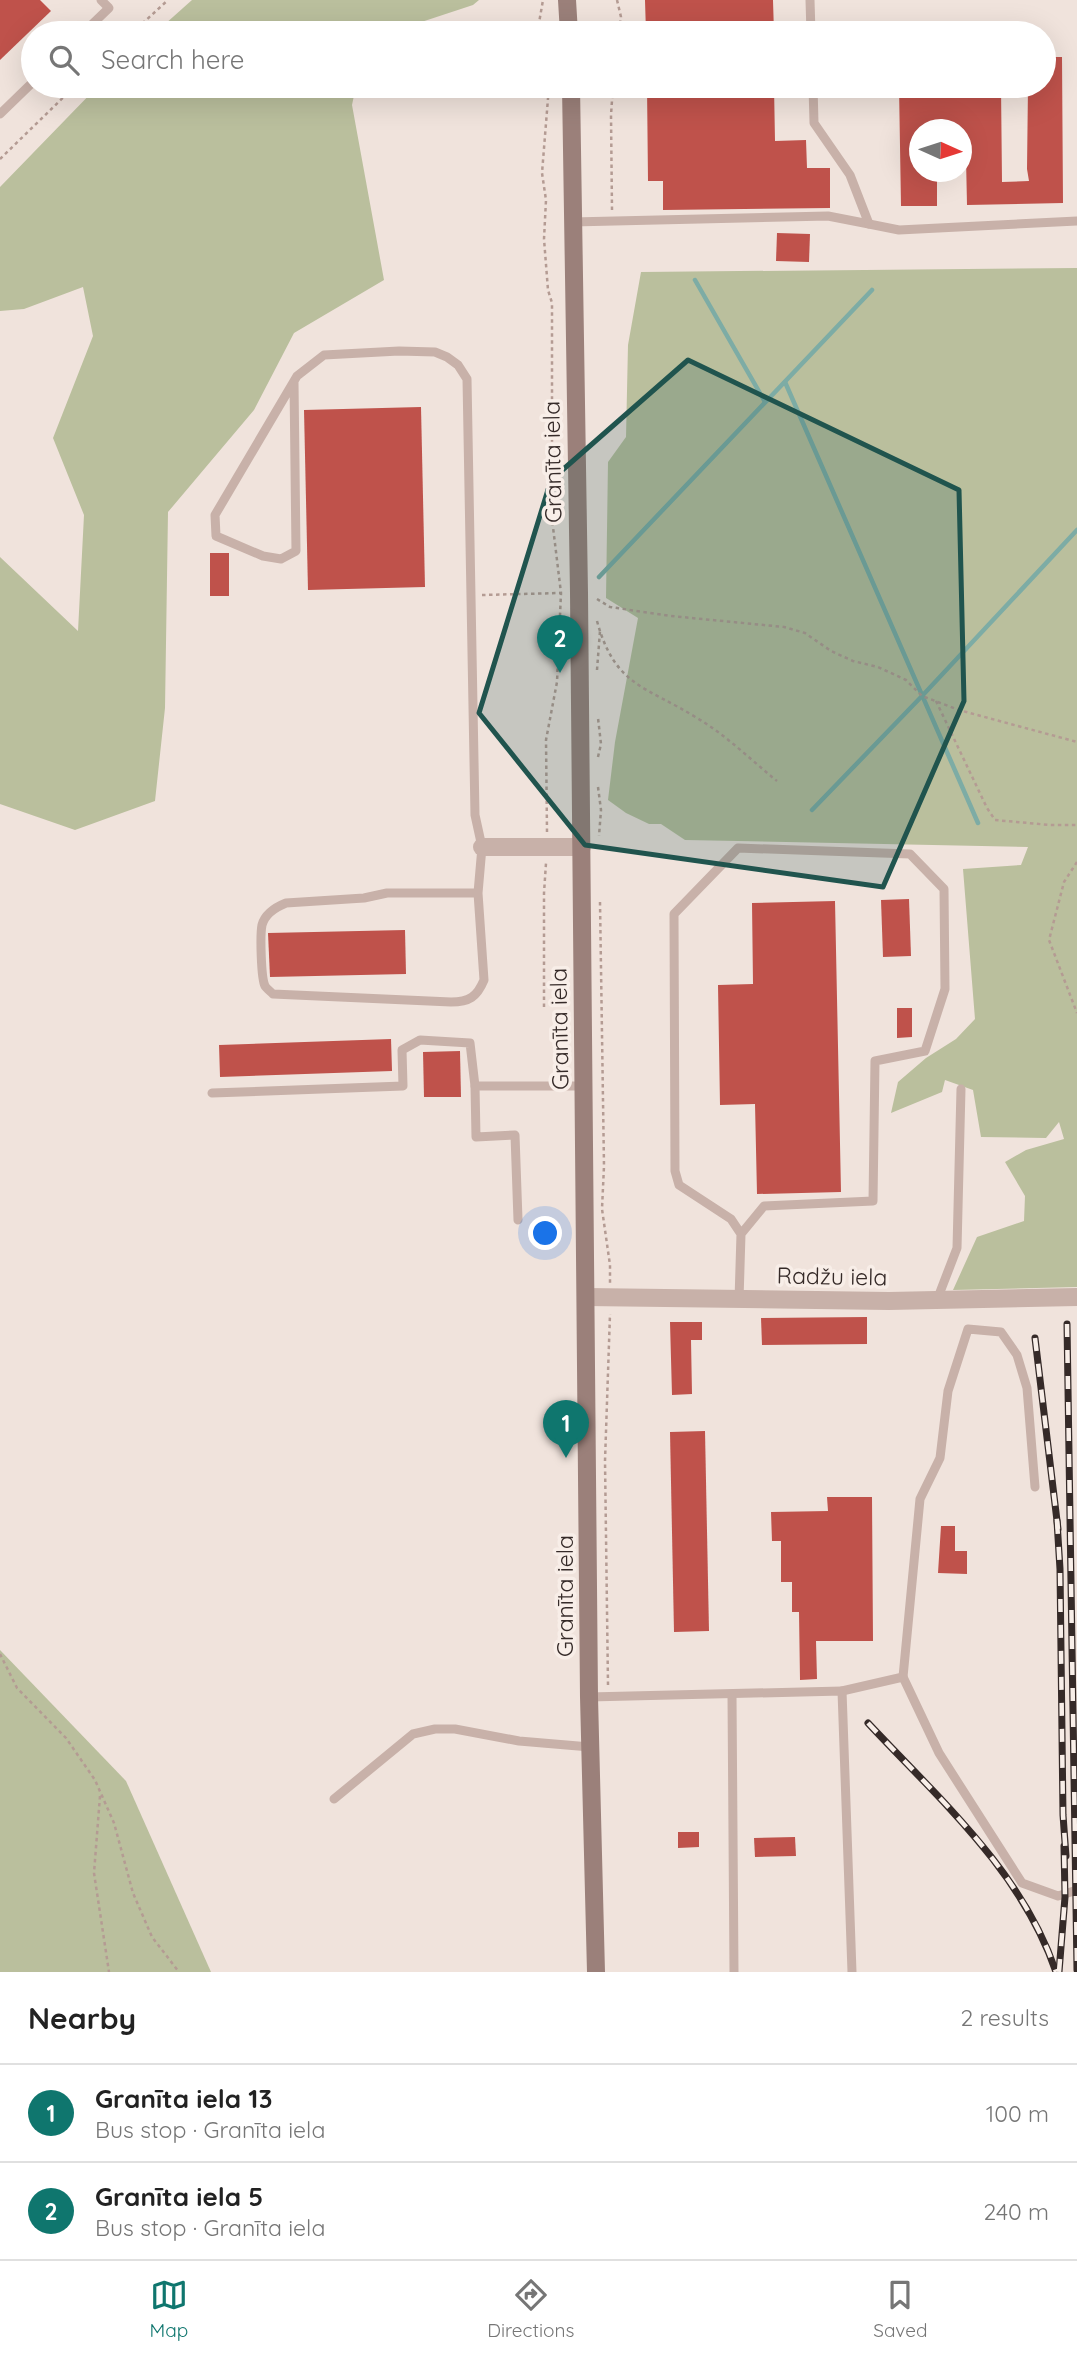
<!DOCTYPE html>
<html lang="en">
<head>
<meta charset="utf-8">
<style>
  :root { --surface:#fff; --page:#f2f2f2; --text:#222; --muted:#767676; --line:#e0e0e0; --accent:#0f766e }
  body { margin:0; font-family:Quicksand,sans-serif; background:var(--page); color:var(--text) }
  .compass { position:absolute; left:909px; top:119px; width:63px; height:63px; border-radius:50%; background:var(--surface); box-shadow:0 7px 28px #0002; rotate:93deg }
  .you { position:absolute; left:546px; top:1234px; width:24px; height:24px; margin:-18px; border:5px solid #fff; border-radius:50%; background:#1a73e8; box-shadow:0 0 0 10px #1a73e833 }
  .badge { display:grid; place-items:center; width:46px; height:46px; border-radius:50%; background:var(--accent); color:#fff; font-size:23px; font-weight:700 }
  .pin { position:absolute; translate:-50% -58px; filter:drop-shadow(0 2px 4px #0008) }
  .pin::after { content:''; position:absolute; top:37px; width:24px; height:21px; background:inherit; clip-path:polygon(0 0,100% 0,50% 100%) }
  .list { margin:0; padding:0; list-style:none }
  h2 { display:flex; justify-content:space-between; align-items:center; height:91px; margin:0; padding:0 28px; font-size:30px }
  h2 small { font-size:23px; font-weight:400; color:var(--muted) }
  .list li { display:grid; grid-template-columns:46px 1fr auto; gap:21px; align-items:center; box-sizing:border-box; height:98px; padding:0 28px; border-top:2px solid var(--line) }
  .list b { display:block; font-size:26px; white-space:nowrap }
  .list p { margin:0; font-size:23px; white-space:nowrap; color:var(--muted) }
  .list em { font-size:23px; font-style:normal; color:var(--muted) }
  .icon { flex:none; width:38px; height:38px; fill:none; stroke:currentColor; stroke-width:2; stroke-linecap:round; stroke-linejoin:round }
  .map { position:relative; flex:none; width:1077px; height:1972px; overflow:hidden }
  .search { position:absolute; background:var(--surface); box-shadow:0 7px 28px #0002; left:21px; right:21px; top:21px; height:77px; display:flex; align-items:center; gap:18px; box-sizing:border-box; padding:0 24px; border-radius:38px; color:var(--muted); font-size:26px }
  .sheet { height:287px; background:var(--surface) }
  nav { display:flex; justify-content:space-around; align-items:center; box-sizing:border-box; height:98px; border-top:2px solid var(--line); background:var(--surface); font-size:19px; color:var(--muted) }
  nav a { display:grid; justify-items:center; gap:4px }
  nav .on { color:var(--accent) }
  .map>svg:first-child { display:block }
</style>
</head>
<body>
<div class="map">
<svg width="1077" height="1972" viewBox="0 0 1077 1972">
  <rect width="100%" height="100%" fill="#f0e3dc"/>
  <!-- green -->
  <g fill="#babf9d">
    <path d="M192,0H479L473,5L388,33H155Z"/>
    <path d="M98,86H356L352,105L384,280L294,333L254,410L168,512L165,708L155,801L75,830L0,804V557L78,631L84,515L53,438L93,336L83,287L24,309L0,311V187Z"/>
    <path d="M1077,268V1287L953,1290L977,1237L1024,1221L1025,1196L1005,1162L1026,1150L1064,1139L1059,1122L1046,1138L981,1137L973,1090L945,1080L942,1092L891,1113L898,1082L926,1058L956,1039L975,1019L963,869L1021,865L1028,847L685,840L661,824H649L626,813L608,800L615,742L638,618L606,598L608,462L626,437L628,345L641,272Z"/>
    <path d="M0,1650L126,1781L211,1972H0Z"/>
  </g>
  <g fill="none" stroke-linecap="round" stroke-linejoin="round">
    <!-- stream -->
    <g stroke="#7daca5" stroke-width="4.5">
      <path d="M695,280L765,402"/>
      <path d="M785,382L978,823"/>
      <path d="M599,577L872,290"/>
      <path d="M812,810L922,696L1077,530"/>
    </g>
  </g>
  <!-- building -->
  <g fill="#bf524b">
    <path d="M0,0H40L51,11L0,60Z"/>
    <path d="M645,0H773L774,33H646Z"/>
    <path d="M1044,57H1062L1063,203L967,205L966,158L965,145H962V130H920V172H937V206H901L899,86H1001L1002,182L1029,181L1027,169L1028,86H1044Z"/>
    <path d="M647,86H774L775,141L806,140L807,168H830V208L663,210V181H648Z"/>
    <path d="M777,233L810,234L809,262L776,261Z"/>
    <path d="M421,407L425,587L308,590L304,410Z"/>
    <rect x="210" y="553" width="19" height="43"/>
    <path d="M909,899L911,956L883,957L881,900Z"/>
    <path d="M835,901L841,1192L757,1194L755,1104L720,1105L718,985L753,984L752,903Z"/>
    <path d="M405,930L406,974L270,977L268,933Z"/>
    <path d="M897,1008H912V1037L897,1038Z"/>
    <path d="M391,1039L392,1071L220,1077L219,1045Z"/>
    <path d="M460,1051L461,1097H424L423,1052Z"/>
    <path d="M867,1317V1344L762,1345L761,1318Z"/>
    <path d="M670,1322H702V1340H691L692,1394L672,1395Z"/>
    <path d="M705,1431L709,1631L674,1632L670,1432Z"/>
    <path d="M827,1497H872L873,1641H816L817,1679L800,1680L799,1612H792V1582H781V1541H772L771,1512L828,1511Z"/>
    <path d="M941,1526H955V1551H967V1574L938,1573Z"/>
    <path d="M678,1832H699V1847L678,1848Z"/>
    <path d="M795,1837L796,1856L755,1857L754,1838Z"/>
  </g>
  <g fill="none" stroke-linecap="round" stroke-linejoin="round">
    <!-- path -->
    <g stroke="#b49b93" stroke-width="2.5" stroke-dasharray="3.5 3.5" stroke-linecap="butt">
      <path d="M617,0L621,17L619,33"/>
      <path d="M132,33L168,0"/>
      <path d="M541,33L539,23L543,0"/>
      <path d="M0,159L75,86"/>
      <path d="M612,210L611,115L613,86"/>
      <path d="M482,595L560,593"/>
      <path d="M597,599L610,607L671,616L784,627L805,633L831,651L853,661L878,667L906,680L922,696L959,710L1077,742"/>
      <path d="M597,621C615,687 646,686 697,718C726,735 751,760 777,781"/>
      <path d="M597,670L600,631"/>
      <path d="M936,701L987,808L995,820L1050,825H1077"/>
      <path d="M598,757L601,744L598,718"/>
      <path d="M598,787L601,810L599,836"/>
      <path d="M547,832L546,740L557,682L561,593L552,519V303L548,290L544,239L546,200L542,173L549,86"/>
      <path d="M1077,862L1064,882L1049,940L1077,1013"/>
      <path d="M600,902L604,1166L602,1209L610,1265V1283"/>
      <path d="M544,1007V893L546,863"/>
      <path d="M0,1654L17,1688L66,1738L95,1780L114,1823L133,1893L152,1937L179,1972"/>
      <path d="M608,1685L605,1461L610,1314"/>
      <path d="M100,1796L94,1873L109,1972"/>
    </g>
    <!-- service -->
    <g stroke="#c8b1a9" stroke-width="9">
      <path d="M810,0L811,33"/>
      <path d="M83,33L109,8L101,0"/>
      <path d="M0,114L33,82"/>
      <path d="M572,222L828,216L869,224L850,175L814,123L813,86"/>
      <path d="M869,224L899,230L1077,221"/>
      <path d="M294,382L296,551L281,559L263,556L216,536L215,515L297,376L324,355L399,351L435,352L447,357L458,365L467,379L475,815L482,847L478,893L484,980C477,997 469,1002 451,1002L273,994C271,992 266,988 265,986C261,978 260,935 262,925C265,914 276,907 286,903L364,898L387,893H478"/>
      <path d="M475,1086L476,1137L515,1135L518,1220"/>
      <path d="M212,1093L403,1086L402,1050L420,1040L470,1043L475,1086H584"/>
      <path d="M739,1300L741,1234L731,1219L679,1185L675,1171L674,914L738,848L910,854L944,889L945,989L925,1051L875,1061L873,1201L764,1206L741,1234"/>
      <path d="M937,1300L957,1248L961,1089"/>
      <path d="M903,1677L939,1753L1022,1883L1058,1896L1077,1890"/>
      <path d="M842,1691L903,1677L920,1499L940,1458L948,1391L968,1329L1001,1332L1017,1355L1027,1388L1035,1487"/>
      <path d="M732,1695L734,1972"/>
      <path d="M589,1697L842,1691L852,1972"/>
      <path d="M334,1799L413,1734L435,1729H455L519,1741L590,1747"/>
    </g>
    <!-- minor -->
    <g stroke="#c8b1a9" stroke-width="18">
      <path d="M482,847H582"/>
      <path d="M586,1297L889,1301L1077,1297"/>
    </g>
    <!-- secondary -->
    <g stroke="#9b807a" stroke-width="18">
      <path d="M567,0L569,33"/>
      <path d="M571,86L579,593L589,1697L596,1972"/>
    </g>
    <defs>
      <g id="rail">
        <path d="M1067,1324L1077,1970"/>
        <path d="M1035,1338L1058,1529"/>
        <path d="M1057,1521L1060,1569L1063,1815L1066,1856"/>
        <path d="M868,1723C939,1799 1022,1871 1056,1972"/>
        <path d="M1059,1972L1065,1897L1064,1846"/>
      </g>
    </defs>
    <!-- rail casing -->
    <use href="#rail" stroke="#352a28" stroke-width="7"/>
    <!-- rail -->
    <use href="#rail" stroke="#f8eee8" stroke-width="4.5" stroke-dasharray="13" stroke-linecap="butt"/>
  </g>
  <!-- marked area -->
  <path fill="#20544e" fill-opacity="0.2" stroke="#20544e" stroke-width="5" stroke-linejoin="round" d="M688,360L959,490L964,701L883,887L585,845L479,713L551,480Z"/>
  <g text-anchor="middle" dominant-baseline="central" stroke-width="7" stroke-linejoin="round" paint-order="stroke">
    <!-- street labels -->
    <g font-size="23" fill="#352a28" stroke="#f8eee8">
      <text transform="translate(552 462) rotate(-91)">Granīta iela</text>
      <text transform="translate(559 1029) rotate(-91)">Granīta iela</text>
      <text transform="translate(832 1276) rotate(1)">Radžu iela</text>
      <text transform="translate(564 1596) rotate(-90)">Granīta iela</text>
    </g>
  </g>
</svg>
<svg class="compass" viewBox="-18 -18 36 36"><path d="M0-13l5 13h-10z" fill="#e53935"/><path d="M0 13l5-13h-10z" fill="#767676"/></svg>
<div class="you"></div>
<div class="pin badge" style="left:566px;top:1458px">1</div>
<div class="pin badge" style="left:560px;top:673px">2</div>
<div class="search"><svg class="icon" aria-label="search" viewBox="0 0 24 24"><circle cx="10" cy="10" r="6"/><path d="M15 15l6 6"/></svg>Search here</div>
</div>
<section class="sheet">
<h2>Nearby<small>2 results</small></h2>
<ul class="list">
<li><span class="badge">1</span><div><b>Granīta iela 13</b><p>Bus stop · Granīta iela</p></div><em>100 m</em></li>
<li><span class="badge">2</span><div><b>Granīta iela 5</b><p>Bus stop · Granīta iela</p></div><em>240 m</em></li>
</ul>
</section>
<nav>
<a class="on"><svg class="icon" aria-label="map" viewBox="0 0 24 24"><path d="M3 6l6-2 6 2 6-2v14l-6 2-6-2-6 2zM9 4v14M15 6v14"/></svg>Map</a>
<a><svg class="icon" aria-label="directions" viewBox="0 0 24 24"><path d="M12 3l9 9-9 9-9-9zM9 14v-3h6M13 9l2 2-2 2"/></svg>Directions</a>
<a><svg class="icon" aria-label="saved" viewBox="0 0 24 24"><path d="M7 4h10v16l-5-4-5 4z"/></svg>Saved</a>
</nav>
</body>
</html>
